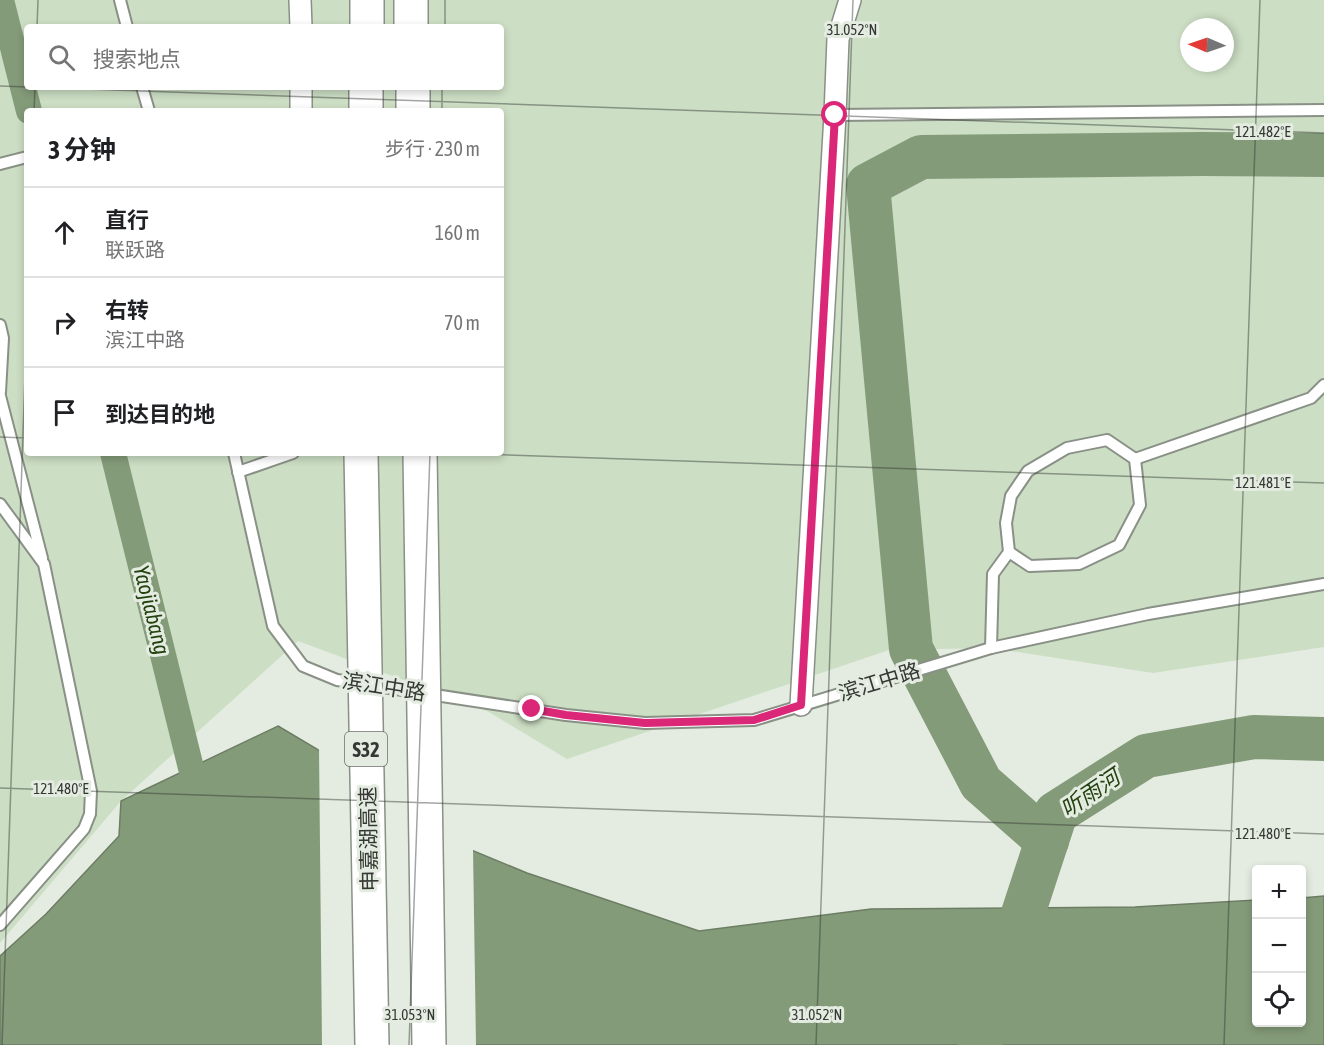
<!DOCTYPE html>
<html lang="zh">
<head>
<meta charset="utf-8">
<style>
  :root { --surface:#fff; --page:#f2f2f2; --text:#202124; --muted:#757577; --line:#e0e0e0 }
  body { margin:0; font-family:"Asap Condensed","Noto Sans SC",sans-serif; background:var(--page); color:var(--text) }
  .controls { position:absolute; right:18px; bottom:18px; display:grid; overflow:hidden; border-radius:6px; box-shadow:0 3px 9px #0003 }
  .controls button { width:54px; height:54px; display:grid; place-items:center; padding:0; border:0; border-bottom:2px solid var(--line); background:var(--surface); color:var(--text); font:30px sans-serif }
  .compass { position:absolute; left:1180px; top:18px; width:54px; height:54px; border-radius:50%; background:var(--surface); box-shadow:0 3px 9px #0003; rotate:272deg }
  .stop { position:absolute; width:18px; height:18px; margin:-14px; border:4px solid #db2777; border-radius:50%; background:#fff }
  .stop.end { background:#db2777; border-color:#fff; box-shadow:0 2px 6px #0008 }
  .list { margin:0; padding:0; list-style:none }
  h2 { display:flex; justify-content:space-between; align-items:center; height:78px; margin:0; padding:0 24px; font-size:26px }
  h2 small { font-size:20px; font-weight:400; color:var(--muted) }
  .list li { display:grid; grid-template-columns:39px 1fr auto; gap:18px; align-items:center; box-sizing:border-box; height:90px; padding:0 24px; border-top:2px solid var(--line) }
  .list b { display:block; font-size:22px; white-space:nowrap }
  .list p { margin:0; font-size:20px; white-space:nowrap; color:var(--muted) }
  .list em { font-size:20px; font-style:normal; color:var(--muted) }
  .icon { flex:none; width:33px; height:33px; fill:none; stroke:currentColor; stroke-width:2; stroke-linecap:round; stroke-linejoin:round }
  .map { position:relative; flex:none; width:1324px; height:1045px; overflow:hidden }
  .search { position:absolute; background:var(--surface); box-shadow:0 3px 9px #0003; left:24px; top:24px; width:480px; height:66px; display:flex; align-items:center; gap:15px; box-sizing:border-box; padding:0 21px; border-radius:6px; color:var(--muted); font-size:22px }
  .panel { position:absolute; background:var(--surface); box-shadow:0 3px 9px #0003; left:24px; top:108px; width:480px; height:348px; border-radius:6px }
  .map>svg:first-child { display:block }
</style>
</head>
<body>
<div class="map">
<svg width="1324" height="1045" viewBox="0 0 1324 1045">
  <rect width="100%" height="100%" fill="#e4ece1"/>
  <!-- green -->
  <path fill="#ccdec4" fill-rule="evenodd" d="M0,0H1324V647L1153,673L991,648L889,650L567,759L489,712L298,641L121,801L0,943ZM27,27H501V87H27ZM1189,27H1225V63H1189ZM27,111H501V453H27Z"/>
  <!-- water -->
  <path fill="#849b79" stroke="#6c7d64" stroke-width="1.5" d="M278,726L317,749L423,830L527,873L699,931L871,909L1135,907L1256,900V1022H1302V898L1324,896V1045H0V956L46,914L119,836L121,801Z"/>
  <!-- pier -->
  <path fill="#e4ece1" d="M319,747L425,828L473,848L476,1045H322Z"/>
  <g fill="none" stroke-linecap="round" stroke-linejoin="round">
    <!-- canal -->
    <g stroke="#849b79" stroke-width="26">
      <path d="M1,0L29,111"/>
      <path d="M113,453L191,768"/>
    </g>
    <!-- river -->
    <g stroke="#849b79" stroke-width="44">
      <path d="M1047,841L981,783L911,649L868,185L921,157L1202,154L1324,155"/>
      <path d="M980,1045L1056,813L1146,756L1254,737L1324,739"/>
    </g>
    <defs>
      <g id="service">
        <path d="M120,0L127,27"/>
        <path d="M142,87L149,111"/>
        <path d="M835,115L1324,110"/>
        <path d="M0,164L27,157"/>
        <path d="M0,325L3,338L0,392"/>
        <path d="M0,396L42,558"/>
        <path d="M234,453L273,626L303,666L337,680L566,715L645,723L754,720L991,648L1148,614L1324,584"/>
        <path d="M1135,459L1311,398L1324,385"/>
        <path d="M238,472L293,453"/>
        <path d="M0,504L44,564L91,791L90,814L84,829L0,925"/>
        <path d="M991,648L993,574L1009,552L1030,566L1079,564L1119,545L1140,505L1135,459L1107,440L1067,448L1028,471L1011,496L1006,523L1009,552"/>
      </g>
      <g id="minor">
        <path d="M300,0L301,27"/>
        <path d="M301,111V87"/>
        <path d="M801,705L835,115L838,39L850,0"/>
      </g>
      <g id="motorway">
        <path d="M411,0V27"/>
        <path d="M367,27V0"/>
        <path d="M413,87V111"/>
        <path d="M366,111V87"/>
      </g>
    </defs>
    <!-- service casing -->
    <use href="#service" stroke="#899086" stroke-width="14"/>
    <!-- minor casing -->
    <use href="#minor" stroke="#899086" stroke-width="24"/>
    <!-- motorway casing -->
    <use href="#motorway" stroke="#899086" stroke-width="36"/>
    <!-- service -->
    <use href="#service" stroke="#fff" stroke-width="10"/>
    <!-- minor -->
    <use href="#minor" stroke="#fff" stroke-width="21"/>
    <!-- motorway -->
    <use href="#motorway" stroke="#fff" stroke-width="33"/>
    <defs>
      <g id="motorway-bridge">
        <path d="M361,453L372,1045"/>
        <path d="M420,453L429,1045"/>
      </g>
    </defs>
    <!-- motorway-bridge casing -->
    <use href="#motorway-bridge" stroke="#899086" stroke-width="36" stroke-linecap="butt"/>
    <!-- motorway-bridge -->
    <use href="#motorway-bridge" stroke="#fff" stroke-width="33"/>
  </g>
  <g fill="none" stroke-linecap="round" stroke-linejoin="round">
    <!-- route -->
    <path stroke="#db2777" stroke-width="8" d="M532,709L566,715L645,723L754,720L801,705L835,115"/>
  </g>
  <!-- ticks -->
  <path fill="none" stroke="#343733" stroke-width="1.5" stroke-opacity="0.45" d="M37,27L38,0M445,27V0M0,86L1324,133M34,111L35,87M442,111V87M0,437L27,438M451,453L1324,483M0,788L1324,834M2,1045L27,317M409,1045L430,453M816,1045L853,0M1224,1045L1260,0"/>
  <g text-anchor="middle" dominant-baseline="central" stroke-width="6" stroke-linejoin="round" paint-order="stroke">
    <!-- shield labels -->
    <rect fill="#e4ece1" stroke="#696d67" stroke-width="1.5" x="345" y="732" width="42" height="34" rx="4.5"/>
    <g font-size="20" font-weight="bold" fill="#343733">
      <text x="366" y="749">S32</text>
    </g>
    <!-- street labels -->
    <g font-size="21" fill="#343733" stroke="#e4ece1">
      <text transform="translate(879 681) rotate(-17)">滨江中路</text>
      <text transform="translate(384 686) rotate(9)">滨江中路</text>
      <text transform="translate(368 839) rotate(-91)">申嘉湖高速</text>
    </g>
    <!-- water labels -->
    <g font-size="22" font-style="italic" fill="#244310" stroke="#e4ece1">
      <text transform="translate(152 610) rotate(76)">Yaojiabang</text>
      <text transform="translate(1090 793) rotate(-34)">听雨河</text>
    </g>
  </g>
  <g font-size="15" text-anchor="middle" fill="#343733" stroke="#e4ece1" stroke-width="6" stroke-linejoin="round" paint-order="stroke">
    <text x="852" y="35">31.052°N</text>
    <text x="1263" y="137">121.482°E</text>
    <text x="1263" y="488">121.481°E</text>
    <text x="61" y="794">121.480°E</text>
    <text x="1263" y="839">121.480°E</text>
    <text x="410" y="1020">31.053°N</text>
    <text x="817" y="1020">31.052°N</text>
  </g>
</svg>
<div class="controls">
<button>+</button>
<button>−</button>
<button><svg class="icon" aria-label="locate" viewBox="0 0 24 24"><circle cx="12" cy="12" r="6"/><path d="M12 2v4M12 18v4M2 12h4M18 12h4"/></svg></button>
</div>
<svg class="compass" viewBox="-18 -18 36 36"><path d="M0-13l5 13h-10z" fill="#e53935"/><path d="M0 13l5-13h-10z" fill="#757577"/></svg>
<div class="stop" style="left:835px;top:115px"></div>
<div class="stop end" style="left:532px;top:709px"></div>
<div class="search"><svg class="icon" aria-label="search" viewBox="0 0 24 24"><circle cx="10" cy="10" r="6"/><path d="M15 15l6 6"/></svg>搜索地点</div>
<section class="panel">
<h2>3 分钟<small>步行 · 230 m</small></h2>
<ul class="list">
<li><svg class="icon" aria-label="ahead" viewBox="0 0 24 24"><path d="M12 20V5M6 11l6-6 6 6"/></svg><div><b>直行</b><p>联跃路</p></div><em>160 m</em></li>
<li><svg class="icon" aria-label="right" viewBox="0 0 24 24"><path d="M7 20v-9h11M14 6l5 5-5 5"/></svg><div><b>右转</b><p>滨江中路</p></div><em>70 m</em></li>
<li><svg class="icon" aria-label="arrive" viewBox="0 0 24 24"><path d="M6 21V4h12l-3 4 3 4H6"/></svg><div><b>到达目的地</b></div></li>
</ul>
</section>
</div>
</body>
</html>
